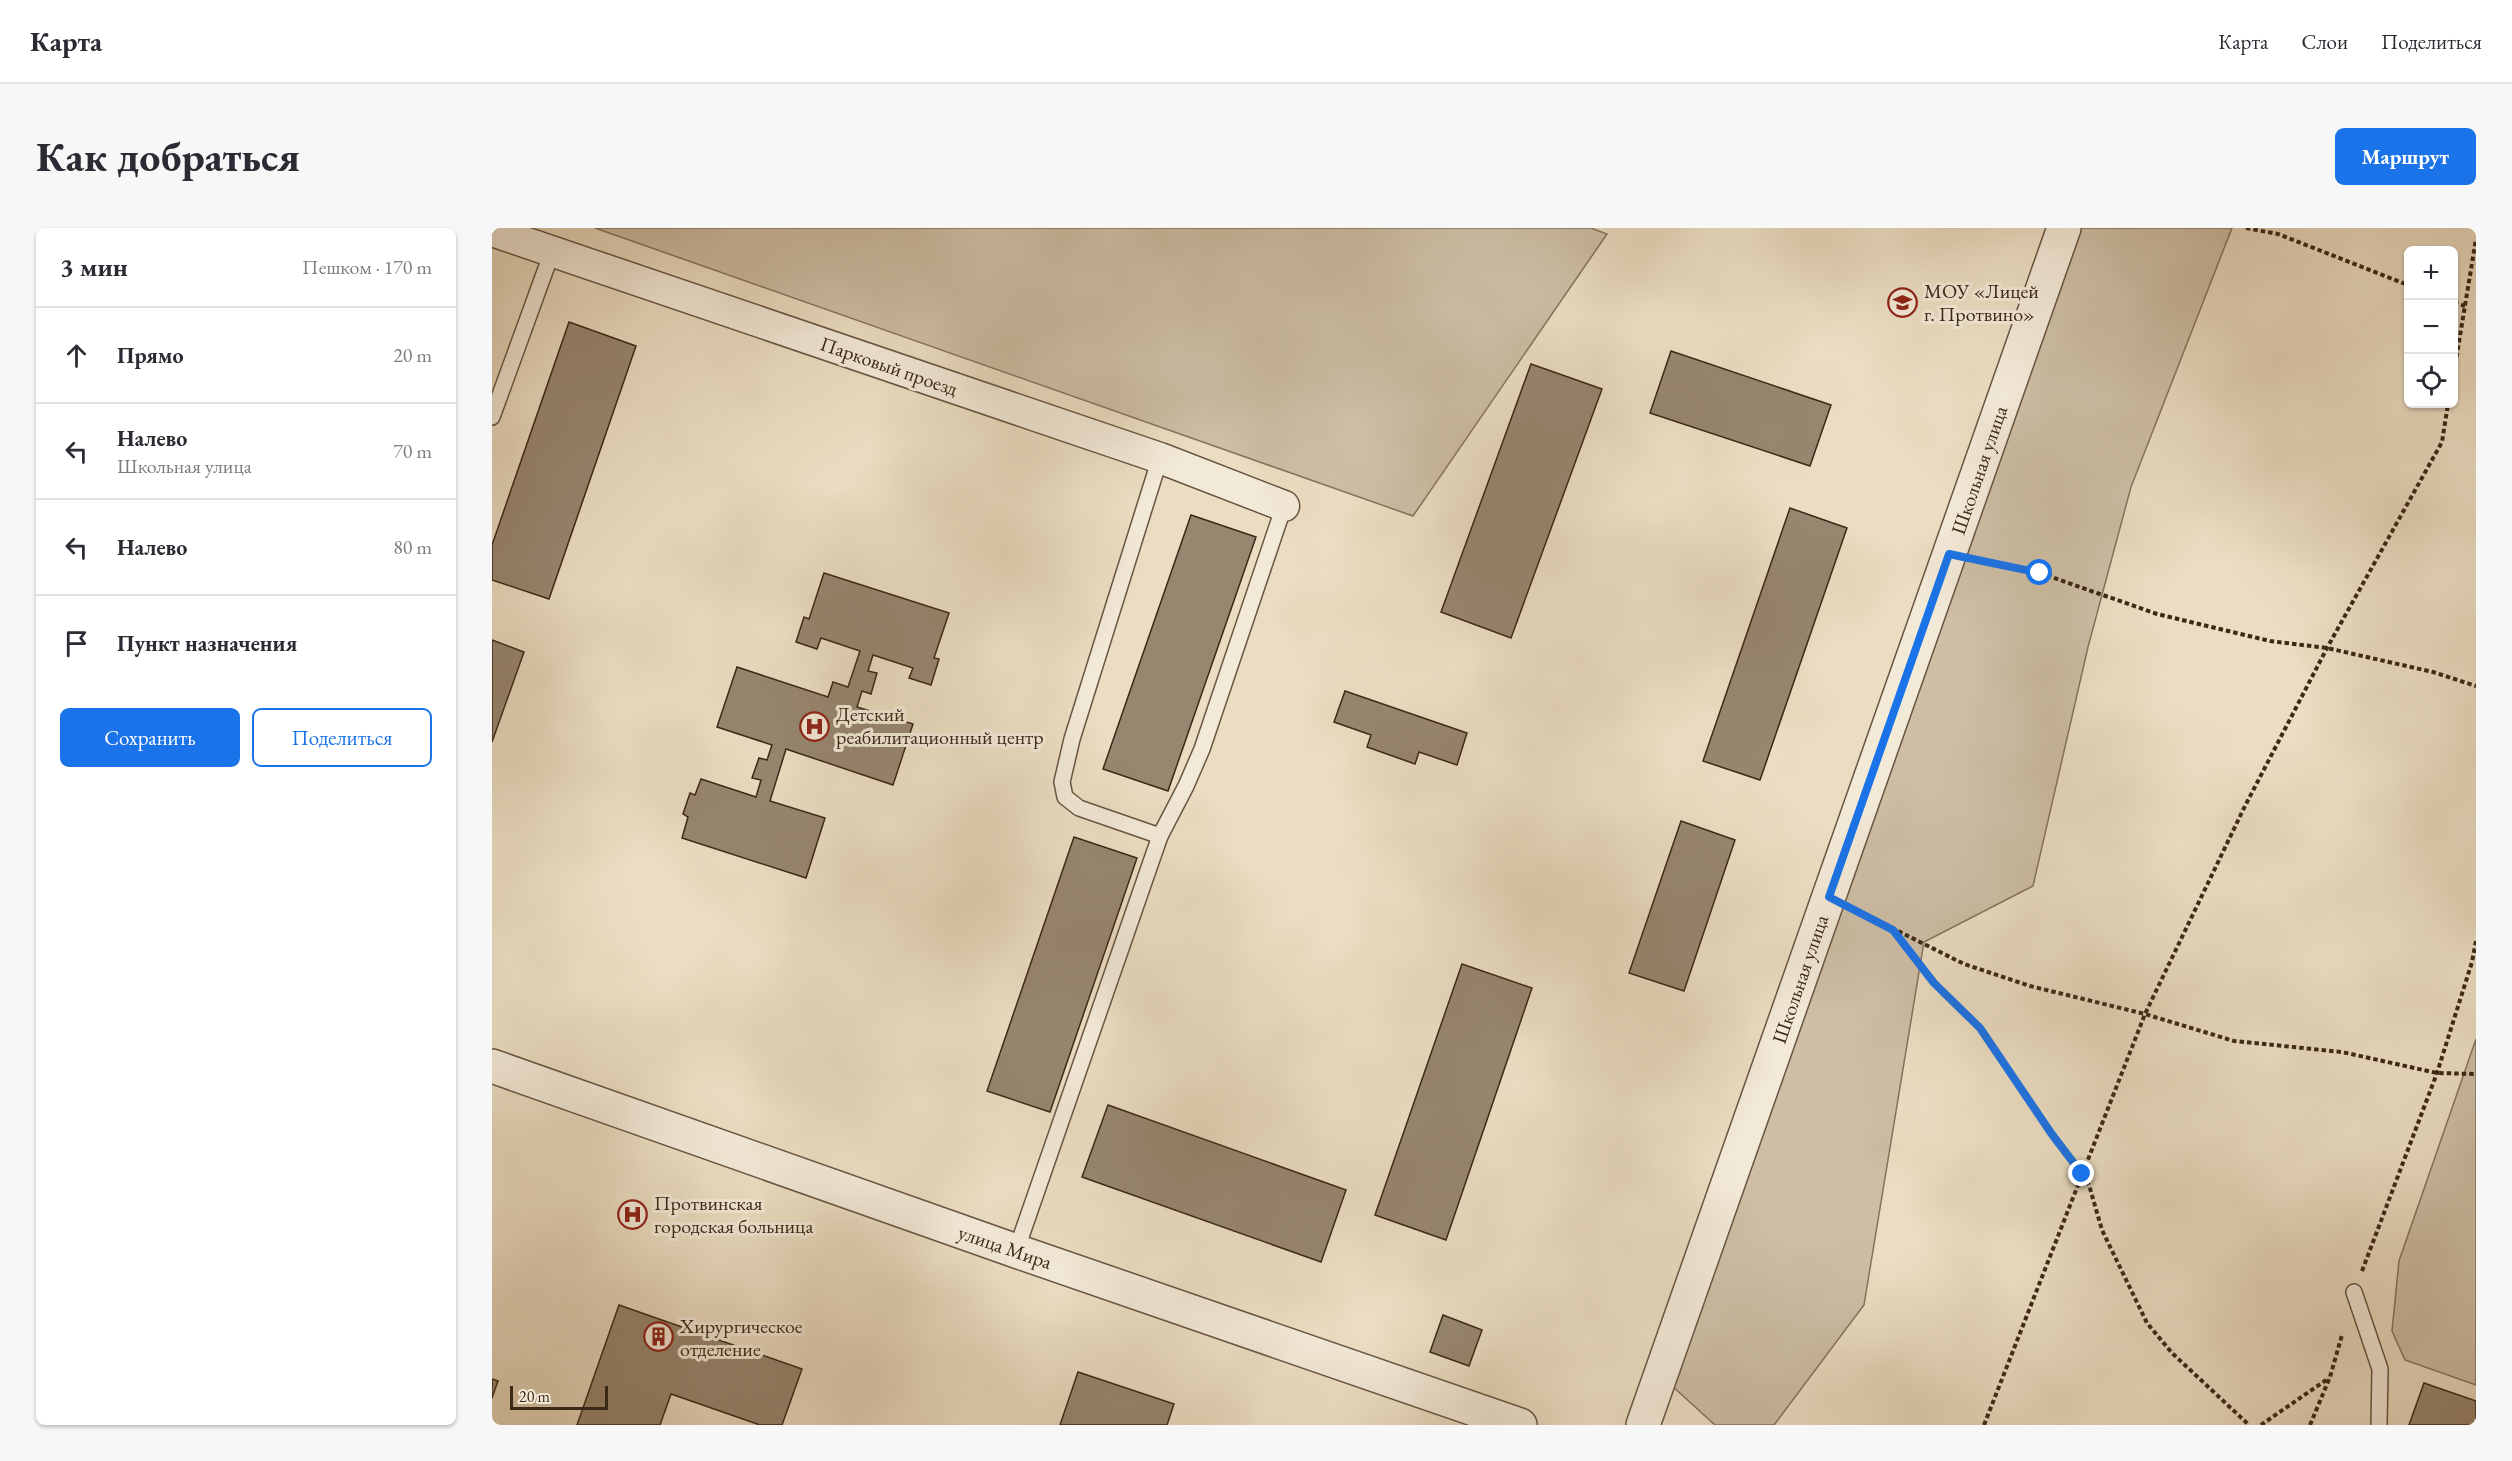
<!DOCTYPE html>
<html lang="ru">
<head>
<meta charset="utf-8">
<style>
  :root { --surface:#fff; --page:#f7f7f7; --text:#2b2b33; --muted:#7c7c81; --line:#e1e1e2; --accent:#1a73e8 }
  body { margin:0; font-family:"EB Garamond",serif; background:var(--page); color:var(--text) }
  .controls { position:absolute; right:18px; top:18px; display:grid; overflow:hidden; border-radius:9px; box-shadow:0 2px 4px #0004 }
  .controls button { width:54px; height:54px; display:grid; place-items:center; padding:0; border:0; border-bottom:2px solid var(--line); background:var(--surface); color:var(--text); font:30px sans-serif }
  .scale { position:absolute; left:18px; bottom:15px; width:98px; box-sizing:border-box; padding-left:6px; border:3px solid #3b2817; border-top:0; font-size:16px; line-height:21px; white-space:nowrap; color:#3b2817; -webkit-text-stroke:4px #f2e9d7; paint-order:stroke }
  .stop { position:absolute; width:18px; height:18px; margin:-14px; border:4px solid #1a73e8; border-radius:50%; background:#fff }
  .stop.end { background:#1a73e8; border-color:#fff; box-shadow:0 2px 6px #0008 }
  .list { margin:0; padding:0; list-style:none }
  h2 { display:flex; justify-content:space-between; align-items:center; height:78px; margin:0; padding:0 24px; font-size:26px }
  h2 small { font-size:20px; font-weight:400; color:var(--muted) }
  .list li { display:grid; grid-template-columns:39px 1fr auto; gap:18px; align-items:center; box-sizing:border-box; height:96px; padding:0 24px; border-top:2px solid var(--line) }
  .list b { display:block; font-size:22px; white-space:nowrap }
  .list p { margin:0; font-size:20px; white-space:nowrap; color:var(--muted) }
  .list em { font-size:20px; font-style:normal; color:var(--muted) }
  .actions { display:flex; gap:12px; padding:18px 24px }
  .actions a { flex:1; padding:14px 0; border:2px solid var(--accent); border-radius:9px; text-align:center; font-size:21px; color:var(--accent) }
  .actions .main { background:var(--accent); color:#fff }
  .icon { flex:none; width:33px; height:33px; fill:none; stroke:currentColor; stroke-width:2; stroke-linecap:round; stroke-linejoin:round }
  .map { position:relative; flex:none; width:1984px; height:1197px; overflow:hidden; border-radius:9px }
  header { display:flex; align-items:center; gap:36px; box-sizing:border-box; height:84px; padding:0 30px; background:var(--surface); border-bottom:2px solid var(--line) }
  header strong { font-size:28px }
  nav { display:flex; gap:33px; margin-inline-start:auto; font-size:21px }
  .intro { display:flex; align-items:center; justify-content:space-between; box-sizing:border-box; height:144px; padding:0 36px }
  h1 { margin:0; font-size:42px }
  .button { padding:15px 27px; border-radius:9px; background:var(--accent); color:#fff; font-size:21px; font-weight:700 }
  main { display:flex; gap:36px; padding:0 36px }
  aside { flex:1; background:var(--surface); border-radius:9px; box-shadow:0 2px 4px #0004 }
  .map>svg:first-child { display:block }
</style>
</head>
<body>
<header>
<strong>Карта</strong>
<nav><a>Карта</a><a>Слои</a><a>Поделиться</a></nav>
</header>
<div class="intro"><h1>Как добраться</h1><a class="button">Маршрут</a></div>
<main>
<aside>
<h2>3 мин<small>Пешком · 170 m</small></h2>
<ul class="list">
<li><svg class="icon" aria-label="ahead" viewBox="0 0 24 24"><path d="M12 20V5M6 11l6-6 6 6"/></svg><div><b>Прямо</b></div><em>20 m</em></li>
<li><svg class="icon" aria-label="left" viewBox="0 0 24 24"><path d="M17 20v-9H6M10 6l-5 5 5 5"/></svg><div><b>Налево</b><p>Школьная улица</p></div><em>70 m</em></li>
<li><svg class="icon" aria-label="left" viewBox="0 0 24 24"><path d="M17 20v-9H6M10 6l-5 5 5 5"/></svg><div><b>Налево</b></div><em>80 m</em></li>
<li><svg class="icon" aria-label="arrive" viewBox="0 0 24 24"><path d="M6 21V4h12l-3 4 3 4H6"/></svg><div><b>Пункт назначения</b></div></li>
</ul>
<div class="actions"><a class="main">Сохранить</a><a>Поделиться</a></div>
</aside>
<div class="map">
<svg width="1984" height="1197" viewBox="0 0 1984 1197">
  <rect width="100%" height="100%" fill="#ebddc2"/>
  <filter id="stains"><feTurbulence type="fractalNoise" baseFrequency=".00333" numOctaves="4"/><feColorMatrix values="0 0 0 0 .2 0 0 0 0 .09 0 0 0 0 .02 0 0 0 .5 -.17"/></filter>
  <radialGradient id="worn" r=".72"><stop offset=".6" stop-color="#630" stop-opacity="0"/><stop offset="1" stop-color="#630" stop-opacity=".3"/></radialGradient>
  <!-- green -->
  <g fill="#cdbea5" stroke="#84735e" stroke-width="1.5">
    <path d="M103,0H1099L1115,6L921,288Z"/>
    <path d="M1585,0H1740L1639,259L1596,419L1541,658L1432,714L1372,1077L1282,1197H1223L1178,1156Z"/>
    <path d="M1984,811V1157L1913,1132L1900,1103L1907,1033Z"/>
  </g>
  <!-- building -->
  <g fill="#978670" stroke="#3b2817" stroke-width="1.5">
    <path d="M77,94L144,118L57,371L0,352V317Z"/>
    <path d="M1179,123L1339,177L1318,238L1158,185Z"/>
    <path d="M1039,136L1110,161L1019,410L949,384Z"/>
    <path d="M1298,280L1355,300L1268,552L1211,533Z"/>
    <path d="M699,287L764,309L676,563L611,541Z"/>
    <path d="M332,345L457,385L442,430L447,431L439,457L417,450L421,440L381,427L376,443L385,445L379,466L370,463L365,479L421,496L401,557L294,521L278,573L333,590L314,650L190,610L196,589L191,586L198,565L203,567L209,551L264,569L269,552L260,550L267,530L275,532L280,517L225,499L245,439L336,469L341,454L356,459L368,423L329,410L325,421L304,414L312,389L317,391Z"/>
    <path d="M0,412L32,424L0,514Z"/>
    <path d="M853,463L975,505L965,537L927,524L923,536L875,519L879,507L842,494Z"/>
    <path d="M1189,593L1243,612L1192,763L1137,745Z"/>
    <path d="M582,609L645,630L558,884L495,863Z"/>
    <path d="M970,736L1040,760L954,1012L883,987Z"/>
    <path d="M616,877L854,962L829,1034L590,949Z"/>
    <path d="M127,1077L310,1141L290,1197H268L179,1166L168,1197H85Z"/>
    <path d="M951,1087L990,1102L977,1138L938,1124Z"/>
    <path d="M586,1144L682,1176L675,1197H568Z"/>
    <path d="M0,1151L6,1153L0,1170Z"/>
    <path d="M1932,1155L1984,1173V1197H1917Z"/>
  </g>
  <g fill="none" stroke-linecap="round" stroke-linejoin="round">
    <defs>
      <g id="service">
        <path d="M0,189L60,24"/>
        <path d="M668,230L580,511L570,554L573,569L587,580L668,608L694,558L710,521L792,278"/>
        <path d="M524,1023L668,608"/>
        <path d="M1862,1064L1888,1141L1887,1197"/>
      </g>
      <path id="minor" d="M0,3L668,230L792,278"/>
      <g id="tertiary">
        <path d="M0,838L524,1023L1028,1197"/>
        <path d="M1151,1197L1572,0"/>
      </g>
    </defs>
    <!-- service casing -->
    <use href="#service" stroke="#675542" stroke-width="18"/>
    <!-- minor casing -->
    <use href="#minor" stroke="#675542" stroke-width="33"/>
    <!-- tertiary casing -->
    <use href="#tertiary" stroke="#675542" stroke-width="36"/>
    <!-- path -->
    <g stroke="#3b2817" stroke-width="4" stroke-dasharray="4.5 3" stroke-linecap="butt">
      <path d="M1754,0L1786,6L1916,57"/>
      <path d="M1962,74L1973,78"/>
      <path d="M1962,144L1984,11"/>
      <path d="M1489,333L1548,345L1665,386L1778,413L1835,420L1941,444L1984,458"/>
      <path d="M1366,683L1472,736L1538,758L1653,786L1742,813L1850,824L1945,845L1984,846"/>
      <path d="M1403,704L1442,755L1488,800L1559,905L1590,946L1597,957L1610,1002L1655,1095L1680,1125L1757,1197"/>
      <path d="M1870,1043L1945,845L1980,734L1984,713"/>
      <path d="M1492,1197L1653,786L1753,578L1835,420L1950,214L1956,176"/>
      <path d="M1769,1197L1837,1150"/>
      <path d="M1818,1197L1838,1149L1850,1107"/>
    </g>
    <!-- service -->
    <use href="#service" stroke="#f2e9d7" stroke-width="15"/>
    <!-- minor -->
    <use href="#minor" stroke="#f2e9d7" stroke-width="30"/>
    <!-- tertiary -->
    <use href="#tertiary" stroke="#f2e9d7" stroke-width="33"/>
  </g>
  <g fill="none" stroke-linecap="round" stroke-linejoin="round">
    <!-- route -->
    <path stroke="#1a73e8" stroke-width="8" d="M1548,345L1457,326L1337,669L1401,702L1442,755L1488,800L1559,905L1590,946"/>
  </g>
  <!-- icons -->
  <defs>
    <symbol id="school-ring" viewBox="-11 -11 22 22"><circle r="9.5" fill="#f2e9d7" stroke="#8f2418" stroke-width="1.5"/><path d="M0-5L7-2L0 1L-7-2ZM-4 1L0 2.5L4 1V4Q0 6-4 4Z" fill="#8f2418"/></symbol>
    <symbol id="hospital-ring" viewBox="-11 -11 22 22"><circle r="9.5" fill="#f2e9d7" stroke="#8f2418" stroke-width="1.5"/><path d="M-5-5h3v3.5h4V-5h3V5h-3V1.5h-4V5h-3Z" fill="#8f2418"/></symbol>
    <symbol id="building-ring" viewBox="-11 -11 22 22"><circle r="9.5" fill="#f2e9d7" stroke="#8f2418" stroke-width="1.5"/><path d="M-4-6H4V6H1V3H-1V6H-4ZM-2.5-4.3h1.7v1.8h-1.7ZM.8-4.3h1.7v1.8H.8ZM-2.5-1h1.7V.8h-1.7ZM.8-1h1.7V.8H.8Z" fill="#8f2418"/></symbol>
  </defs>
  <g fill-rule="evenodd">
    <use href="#school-ring" x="1394" y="58" width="33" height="33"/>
    <use href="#hospital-ring" x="306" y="482" width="33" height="33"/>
    <use href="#hospital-ring" x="124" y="970" width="33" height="33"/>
    <use href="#building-ring" x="150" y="1092" width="33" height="33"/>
  </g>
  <g text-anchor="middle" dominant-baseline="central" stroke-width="6" stroke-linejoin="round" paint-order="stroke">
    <!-- poi labels -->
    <g font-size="20" fill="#3b2817" stroke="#f2e9d7" text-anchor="start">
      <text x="1432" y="63">МОУ «Лицей<tspan x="1432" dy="23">г. Протвино»</tspan></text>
      <text x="344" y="486">Детский<tspan x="344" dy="23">реабилитационный центр</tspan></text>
      <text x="162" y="975">Протвинская<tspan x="162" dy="23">городская больница</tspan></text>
      <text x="188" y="1098">Хирургическое<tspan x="188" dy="23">отделение</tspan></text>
    </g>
    <!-- street labels -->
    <g font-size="20" fill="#3b2817" stroke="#f2e9d7">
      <text transform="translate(397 138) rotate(19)">Парковый проезд</text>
      <text transform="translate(1487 242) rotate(-71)">Школьная улица</text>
      <text transform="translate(1308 751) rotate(-71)">Школьная улица</text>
      <text transform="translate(513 1019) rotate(19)">улица Мира</text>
    </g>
  </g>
  <rect width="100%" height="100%" filter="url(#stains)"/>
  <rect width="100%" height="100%" fill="url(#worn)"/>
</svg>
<div class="controls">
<button>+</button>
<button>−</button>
<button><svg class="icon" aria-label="locate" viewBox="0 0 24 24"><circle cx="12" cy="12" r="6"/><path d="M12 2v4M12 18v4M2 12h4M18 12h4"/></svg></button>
</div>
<div class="scale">20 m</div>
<div class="stop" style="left:1548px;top:345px"></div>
<div class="stop end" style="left:1590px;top:946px"></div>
</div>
</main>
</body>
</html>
